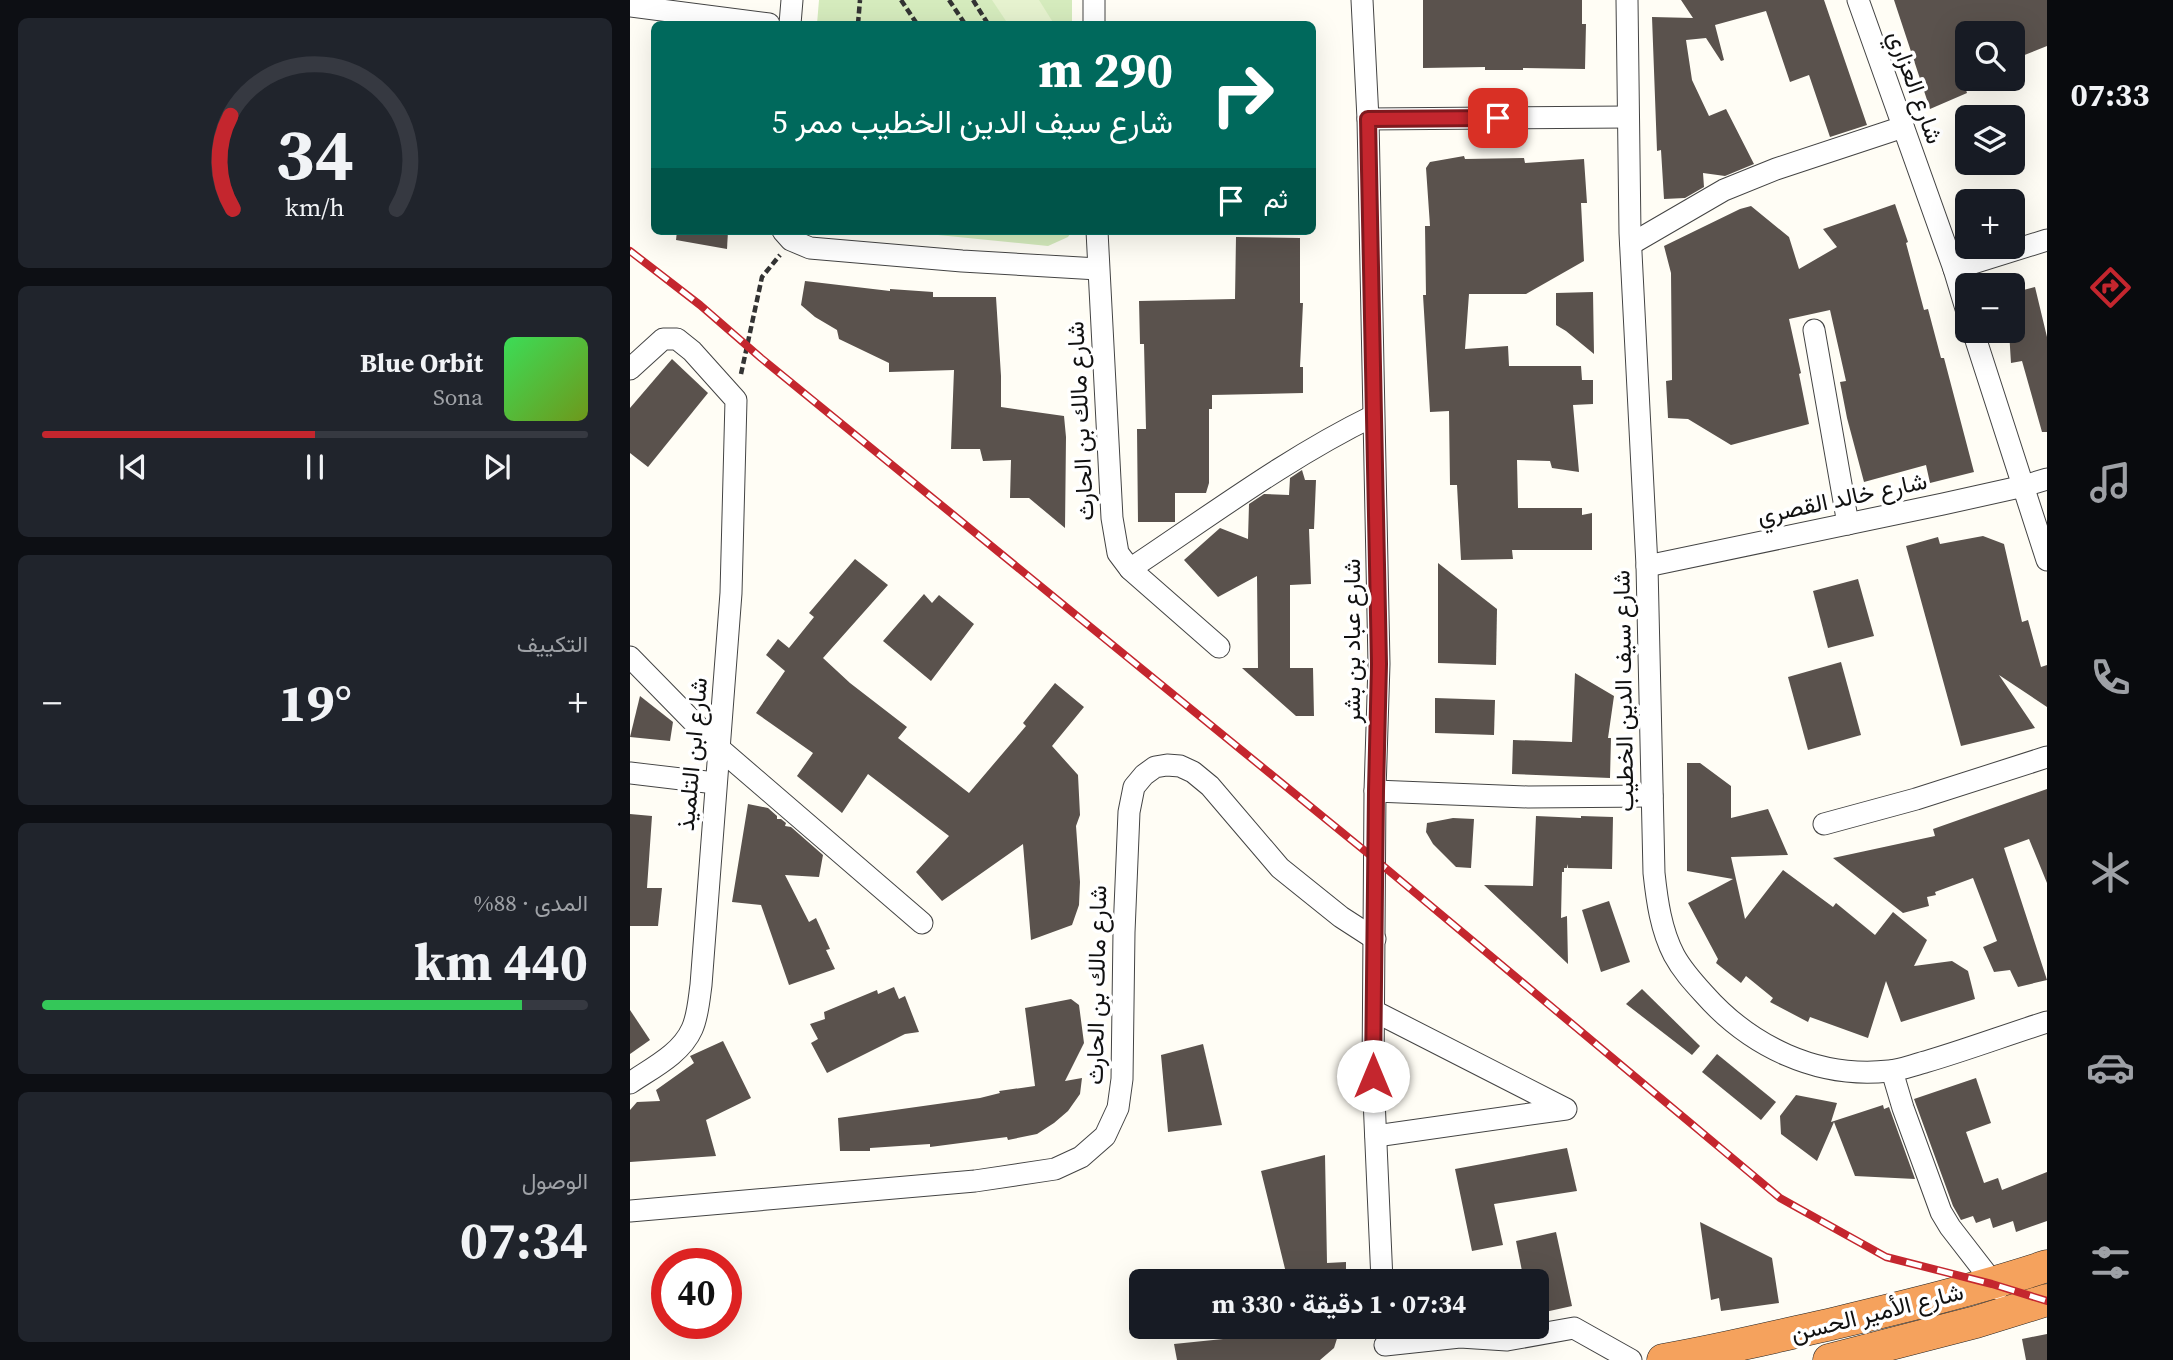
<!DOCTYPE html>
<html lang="ar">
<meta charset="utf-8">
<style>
body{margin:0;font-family:"Source Serif 4",Vazirmatn,serif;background:#20242c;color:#f1f3f6;direction:rtl;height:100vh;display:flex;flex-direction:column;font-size:26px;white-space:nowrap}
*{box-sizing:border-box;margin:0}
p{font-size:23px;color:#9ea1a6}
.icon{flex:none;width:38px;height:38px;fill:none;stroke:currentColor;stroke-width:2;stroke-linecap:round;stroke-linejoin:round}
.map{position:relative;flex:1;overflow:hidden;direction:ltr}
.details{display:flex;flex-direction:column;gap:18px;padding:18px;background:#0d0f14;width:630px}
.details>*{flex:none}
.top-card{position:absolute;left:21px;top:21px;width:665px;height:214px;border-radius:10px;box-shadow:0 7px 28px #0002;direction:rtl;background:#00695c;color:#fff;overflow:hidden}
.fabs{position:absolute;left:1325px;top:21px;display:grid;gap:14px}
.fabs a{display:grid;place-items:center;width:70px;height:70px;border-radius:10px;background:#171b24;box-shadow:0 7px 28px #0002;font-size:35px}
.speed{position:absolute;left:21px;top:1248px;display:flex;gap:14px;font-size:35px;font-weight:700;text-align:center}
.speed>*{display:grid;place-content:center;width:91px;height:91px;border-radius:50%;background:#171b24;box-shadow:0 7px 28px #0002;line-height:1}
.speed .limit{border:10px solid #d22;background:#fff;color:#111}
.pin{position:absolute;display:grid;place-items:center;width:60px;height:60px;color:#fff;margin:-30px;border-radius:14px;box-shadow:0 4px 10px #0006}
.me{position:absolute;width:77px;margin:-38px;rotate:0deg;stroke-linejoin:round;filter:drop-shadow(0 0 5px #0008)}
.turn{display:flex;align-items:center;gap:24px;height:147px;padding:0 28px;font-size:32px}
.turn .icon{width:91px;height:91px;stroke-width:2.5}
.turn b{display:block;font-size:49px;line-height:60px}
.then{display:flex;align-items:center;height:66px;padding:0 28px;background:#0003;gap:14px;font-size:26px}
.big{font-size:52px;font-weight:700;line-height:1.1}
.details .tile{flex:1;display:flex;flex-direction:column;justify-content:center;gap:10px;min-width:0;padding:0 24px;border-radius:10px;background:#20242c}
.details .dial{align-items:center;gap:0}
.dial svg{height:182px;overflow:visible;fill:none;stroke:#363941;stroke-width:7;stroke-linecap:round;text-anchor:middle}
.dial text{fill:#f1f3f6;stroke:none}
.song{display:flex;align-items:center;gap:21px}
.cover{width:84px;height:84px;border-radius:10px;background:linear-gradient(135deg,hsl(130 70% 55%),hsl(80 70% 35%))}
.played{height:7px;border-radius:4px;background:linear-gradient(90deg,#c4262e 50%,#363941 50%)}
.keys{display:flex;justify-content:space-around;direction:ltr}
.heat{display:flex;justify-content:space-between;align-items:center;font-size:38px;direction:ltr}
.charge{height:10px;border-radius:5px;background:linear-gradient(90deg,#34c759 88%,#363941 0)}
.trip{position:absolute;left:499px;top:1269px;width:420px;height:70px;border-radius:10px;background:#171b24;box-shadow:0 7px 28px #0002;font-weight:700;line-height:70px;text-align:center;direction:rtl}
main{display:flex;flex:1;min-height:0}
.dock{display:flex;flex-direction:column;width:126px;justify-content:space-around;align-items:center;background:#090b0e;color:#9ea1a6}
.dock .icon{width:49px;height:49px}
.dock .current{color:#c4262e}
.dock b{font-size:32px;color:#f1f3f6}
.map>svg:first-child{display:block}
</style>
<main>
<nav class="dock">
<b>07:33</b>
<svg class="icon current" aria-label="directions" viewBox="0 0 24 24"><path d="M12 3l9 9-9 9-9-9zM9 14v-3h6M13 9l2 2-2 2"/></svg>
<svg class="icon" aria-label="music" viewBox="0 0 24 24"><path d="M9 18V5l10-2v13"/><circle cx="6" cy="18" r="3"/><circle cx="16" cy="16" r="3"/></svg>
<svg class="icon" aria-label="phone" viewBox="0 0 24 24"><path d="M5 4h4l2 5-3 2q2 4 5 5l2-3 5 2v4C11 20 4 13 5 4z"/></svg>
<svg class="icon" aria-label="climate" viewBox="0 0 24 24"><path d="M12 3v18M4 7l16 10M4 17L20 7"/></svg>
<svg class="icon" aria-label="car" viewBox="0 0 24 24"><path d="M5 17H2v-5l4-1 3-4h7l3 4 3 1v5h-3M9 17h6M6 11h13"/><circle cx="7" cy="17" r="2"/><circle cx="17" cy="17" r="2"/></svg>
<svg class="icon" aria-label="filters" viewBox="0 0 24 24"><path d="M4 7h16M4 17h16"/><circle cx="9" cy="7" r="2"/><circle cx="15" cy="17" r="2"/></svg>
</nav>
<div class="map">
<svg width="1417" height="1360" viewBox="0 0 1417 1360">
<rect width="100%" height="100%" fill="#fffdf5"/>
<g fill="#d5ebbd">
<polygon points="189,0 442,0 442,24 187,24"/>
<polygon points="268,231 442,231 438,237 418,246"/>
</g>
<polygon fill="#e6f2cf" points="362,0 409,0 424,24 378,24"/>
<g fill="#5a524d">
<polygon points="793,0 952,0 952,24 956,24 955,69 893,68 893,70 855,70 855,67 793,68"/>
<polygon points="1051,0 1194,0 1237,125 1200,137 1179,75 1160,82 1136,11 1085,25 1094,60 1091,61 1076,38 1056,40 1062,80 1079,116 1096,109 1124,164 1095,176 1073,173 1074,187 1055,198 1034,199 1031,150 1027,151 1022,17 1063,18"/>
<polygon points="1264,0 1417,0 1417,46 1382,60 1382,33 1337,33 1337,86 1335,87 1337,93 1300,109"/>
<polygon points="834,156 835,159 894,158 895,163 954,159 957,203 951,203 954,261 896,294 839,294 835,349 878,346 879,366 951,366 952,380 963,380 963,404 943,405 949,472 922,468 920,461 887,460 888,508 952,508 952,515 962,513 962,550 882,550 883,559 831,560 827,485 820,485 819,411 800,412 793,295 796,295 795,226 800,226 796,168 800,162"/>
<polygon points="1265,204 1278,242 1276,243 1294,310 1298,309 1311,358 1314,358 1344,472 1300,483 1296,465 1234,482 1217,418 1210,382 1216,381 1200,310 1159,319 1171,373 1169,374 1179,424 1101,445 1058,419 1038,418 1036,381 1042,380 1041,273 1034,246 1110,209 1121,206 1159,237 1169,269 1207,247 1193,229"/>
<polygon points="47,231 98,231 97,249 46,240"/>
<polygon points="606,237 670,238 670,303 673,303 670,367 673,367 673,393 582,395 582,409 579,409 579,483 576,493 545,493 545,522 508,522 507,429 516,429 514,344 510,344 509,301 605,299"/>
<polygon points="175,281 260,291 260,289 303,292 303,297 366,297 371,376 371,407 434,416 436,437 435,528 399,498 380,498 381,460 353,461 350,449 321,449 324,370 259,372 259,363 209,339 207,330 185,317 171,305"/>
<polygon points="1405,287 1417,337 1417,432 1412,432 1392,361 1381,363 1379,331 1382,331 1382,293"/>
<polygon points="963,292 964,354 936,331 926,325 926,293"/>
<polygon points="42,359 78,393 18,467 0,453 0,408"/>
<polygon points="672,470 675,480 686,480 684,529 679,529 681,584 660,585 660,668 683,668 684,716 666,716 612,668 628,668 627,576 588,597 554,560 590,528 618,539 619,504 634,494 659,495 660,478"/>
<polygon points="1353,536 1374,544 1392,622 1398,620 1411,667 1417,665 1417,707 1369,675 1405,728 1331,746 1276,546 1308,537 1310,544"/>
<polygon points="225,559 258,585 193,658 220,683 277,727 268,738 339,793 396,726 393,723 425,683 454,707 422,746 448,775 450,815 446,826 450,882 449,905 442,925 401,940 393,844 312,901 286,872 319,836 238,774 212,813 167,776 183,753 126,713 155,671 136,655 148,639 159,648 184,617 179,613"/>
<polygon points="808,563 867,609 866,665 808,663"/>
<polygon points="1228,579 1244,636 1198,648 1183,591"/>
<polygon points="294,594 302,603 309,595 344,624 301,681 253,641"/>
<polygon points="1211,662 1231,735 1178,750 1158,677"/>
<polygon points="945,673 984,696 978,738 981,738 980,778 882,774 883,740 942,742"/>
<polygon points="10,696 43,722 40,741 0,737"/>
<polygon points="805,698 865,700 864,735 805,733"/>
<polygon points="1057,763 1070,763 1101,786 1101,818 1138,809 1158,855 1101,857 1115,919 1153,870 1203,907 1206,903 1245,935 1263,912 1297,940 1284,966 1322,961 1338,971 1345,999 1271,1022 1256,981 1238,1038 1180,1017 1178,1022 1140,1002 1143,998 1116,976 1111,983 1086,963 1088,959 1058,903 1103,879 1057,871"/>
<polygon points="1417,789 1417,883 1399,839 1374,848 1417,980 1388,987 1380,970 1364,972 1353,947 1367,941 1343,878 1305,892 1306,895 1297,897 1299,906 1273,913 1203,858 1305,836 1303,829"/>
<polygon points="118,804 138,808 147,816 147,819 151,819 156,823 155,826 161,827 193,855 189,877 155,875 179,922 186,918 200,949 196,950 205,969 159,985 131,905 102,902"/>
<polygon points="0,814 22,816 17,888 32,888 28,926 0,926"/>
<polygon points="906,816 951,818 951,816 983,817 982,869 938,868 937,864 937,868 934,868 934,872 932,872 931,918 937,916 938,964 854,885 903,886"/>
<polygon points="823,818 844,819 841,868 826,867 803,844 796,832 797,823"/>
<polygon points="979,901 1000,962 971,972 952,910"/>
<polygon points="264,987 269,999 275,996 289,1032 275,1034 197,1073 181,1043 188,1039 180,1024 195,1019 194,1012 247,990 248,994"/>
<polygon points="1012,989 1070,1046 1062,1055 996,1004"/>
<polygon points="441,999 449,1005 454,1043 435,1081 452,1078 450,1094 438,1111 424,1123 407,1134 378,1140 377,1137 300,1147 300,1144 240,1148 240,1151 210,1151 208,1118 350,1098 370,1093 369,1091 405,1086 395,1008"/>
<polygon points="0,1010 20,1040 0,1054"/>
<polygon points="93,1041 121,1098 76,1120 86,1156 0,1162 0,1110 7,1102 30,1101 26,1090 64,1063 60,1056"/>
<polygon points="573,1044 592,1125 538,1132 531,1055"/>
<polygon points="1087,1054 1146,1102 1131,1120 1072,1072"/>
<polygon points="1346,1078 1361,1123 1336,1132 1354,1183 1368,1178 1372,1190 1417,1172 1417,1221 1386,1232 1383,1221 1363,1228 1360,1218 1346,1223 1343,1216 1331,1220 1323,1206 1284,1099"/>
<polygon points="1166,1095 1207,1103 1201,1122 1253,1105 1254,1109 1259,1107 1285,1179 1225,1176 1204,1122 1187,1161 1151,1134 1150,1116"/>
<polygon points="937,1148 947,1191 864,1204 873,1245 842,1251 825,1169"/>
<polygon points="695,1155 697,1263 716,1262 716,1281 658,1281 631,1171"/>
<polygon points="1070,1222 1142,1258 1149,1303 1091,1311 1089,1298 1081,1300"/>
<polygon points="926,1232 942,1306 906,1314 906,1281 894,1281 886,1241"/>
<polygon points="653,1326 711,1326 704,1348 690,1360 547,1360 544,1344 593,1339 592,1338"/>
<polygon points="1417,1334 1417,1360 1396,1360 1392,1339"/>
</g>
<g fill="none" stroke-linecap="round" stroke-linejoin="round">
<defs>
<g id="minor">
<polyline points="464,0 464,24"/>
<polyline points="732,0 738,119 749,664 745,791 743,1076 752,1281"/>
<path d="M997,0L1000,233L1017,566L1024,873C1027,901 1031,930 1044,955C1052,970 1063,982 1074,994C1120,1046 1187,1079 1259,1071C1271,1070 1283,1065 1295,1062C1336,1050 1376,1035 1417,1022"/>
<polyline points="1228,0 1324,269 1337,312"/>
<polyline points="0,6 139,24"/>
<polyline points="160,24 162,0"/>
<polyline points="738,119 998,117"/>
<polyline points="153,231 161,240 180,248 332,261 468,269"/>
<polyline points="467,231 482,518 488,553 500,569 589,647"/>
<polyline points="1001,244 1094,190 1146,169 1273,127"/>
<polyline points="1324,269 1417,240"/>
<polyline points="1184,330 1218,524"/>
<polyline points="1343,331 1417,560"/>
<path d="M0,369L33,339H47L62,351L106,400L101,593L71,985C69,999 68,1016 62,1029C51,1054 22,1068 0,1083"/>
<polyline points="1017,566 1313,504 1394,486 1417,479"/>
<path d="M500,569C580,516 657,458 743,416"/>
<polyline points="0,657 90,749 292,923"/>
<polyline points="0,773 85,783"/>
<polyline points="745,791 898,797 1022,796"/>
<polyline points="1194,824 1286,799 1417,757"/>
<polyline points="744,1011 936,1109 746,1136"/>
<polyline points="1262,1071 1273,1108 1311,1212 1320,1227 1368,1289"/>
<polyline points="0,1211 345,1181 425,1169 451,1157 475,1136 488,1108 492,1079 494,932 499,812 504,787 514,775 525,767 537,765 550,766 563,772 580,786 650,868 711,917 745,939"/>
<polyline points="755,1345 830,1337 877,1340 944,1328 1001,1360"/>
</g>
<g id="highway">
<path d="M1033,1360C1091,1350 1148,1336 1206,1323C1277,1306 1347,1289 1417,1266"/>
<polyline points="1199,1360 1346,1322 1417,1300"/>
</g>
</defs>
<use href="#minor" stroke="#444" stroke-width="23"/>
<use href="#highway" stroke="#222" stroke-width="33"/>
<g stroke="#333" stroke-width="4.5" stroke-dasharray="7 3.5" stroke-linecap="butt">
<polyline points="271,0 287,24"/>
<polyline points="319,0 335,24"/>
<polyline points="343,0 358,24"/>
<polyline points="228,24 230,0"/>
<polyline points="111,374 132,277 150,255"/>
</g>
<use href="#minor" stroke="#fff" stroke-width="21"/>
<use href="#highway" stroke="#f5a25d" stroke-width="32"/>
<defs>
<polyline id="rail" points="0,251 70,305 131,358 746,860 1150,1198 1256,1257 1362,1284 1417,1301"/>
</defs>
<use href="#rail" stroke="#c4262e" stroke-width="8"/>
<use href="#rail" stroke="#fff" stroke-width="5" stroke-dasharray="16" stroke-linecap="butt"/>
</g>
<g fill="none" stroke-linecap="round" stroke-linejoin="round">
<defs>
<polyline id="route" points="743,1076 746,791 749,664 738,119 868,118"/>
</defs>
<use href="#route" stroke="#7f191e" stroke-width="18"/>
<use href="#route" stroke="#c4262e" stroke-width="12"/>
</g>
<g text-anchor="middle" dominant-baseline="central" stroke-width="7" stroke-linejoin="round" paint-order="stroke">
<g font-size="24" fill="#111" stroke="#fff">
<text transform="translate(1286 87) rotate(70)">شارع العزاري</text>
<text transform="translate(450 421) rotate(-93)">شارع مالك بن الحارث</text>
<text transform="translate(1212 498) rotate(-12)">شارع خالد القصري</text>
<text transform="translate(721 641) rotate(-90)">شارع عباد بن بشر</text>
<text transform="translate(993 691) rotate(-91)">شارع سيف الدين الخطيب</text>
<text transform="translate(62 754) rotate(-85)">شارع ابن التلميذ</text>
<text transform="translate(466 985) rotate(-89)">شارع مالك بن الحارث</text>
<text transform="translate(1247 1312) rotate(-14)">شارع الأمير الحسن</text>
</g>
</g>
</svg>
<div class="fabs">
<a><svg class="icon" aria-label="search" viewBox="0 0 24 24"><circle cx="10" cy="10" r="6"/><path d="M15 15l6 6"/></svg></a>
<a><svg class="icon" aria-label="layers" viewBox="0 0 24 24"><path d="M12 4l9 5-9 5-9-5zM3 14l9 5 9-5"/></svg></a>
<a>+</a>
<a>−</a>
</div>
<div class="speed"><div class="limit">40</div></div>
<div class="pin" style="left:868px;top:118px;background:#d93025"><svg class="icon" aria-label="arrive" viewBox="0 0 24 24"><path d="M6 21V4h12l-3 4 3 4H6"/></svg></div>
<svg class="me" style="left:743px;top:1076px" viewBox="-20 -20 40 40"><circle r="19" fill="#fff"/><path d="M0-13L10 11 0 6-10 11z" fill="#c4262e"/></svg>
<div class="trip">07:34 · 1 دقيقة · 330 m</div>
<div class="top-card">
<div class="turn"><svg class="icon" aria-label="right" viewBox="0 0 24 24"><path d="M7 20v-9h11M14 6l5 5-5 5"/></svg><div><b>290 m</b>شارع سيف الدين الخطيب ممر 5</div></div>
<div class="then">ثم<svg class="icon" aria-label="arrive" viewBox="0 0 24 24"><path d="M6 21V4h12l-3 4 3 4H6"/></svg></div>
</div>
</div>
<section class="details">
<div class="tile dial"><svg viewBox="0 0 100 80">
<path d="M14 69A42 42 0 1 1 86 69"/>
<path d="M14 69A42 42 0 0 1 13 28" stroke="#c4262e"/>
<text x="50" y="56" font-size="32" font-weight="700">34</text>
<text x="50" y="72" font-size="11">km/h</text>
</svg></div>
<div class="tile">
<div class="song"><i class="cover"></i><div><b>Blue Orbit</b><p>Sona</p></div></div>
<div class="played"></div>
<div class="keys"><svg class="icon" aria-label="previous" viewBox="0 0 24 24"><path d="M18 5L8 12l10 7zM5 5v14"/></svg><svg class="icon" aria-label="pause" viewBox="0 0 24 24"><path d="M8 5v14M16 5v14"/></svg><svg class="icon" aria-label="next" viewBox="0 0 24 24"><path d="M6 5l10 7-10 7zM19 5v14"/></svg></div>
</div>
<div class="tile"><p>التكييف</p>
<div class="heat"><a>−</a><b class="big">19°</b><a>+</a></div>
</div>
<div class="tile"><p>المدى · 88%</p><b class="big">440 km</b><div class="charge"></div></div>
<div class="tile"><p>الوصول</p><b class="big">07:34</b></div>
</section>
</main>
